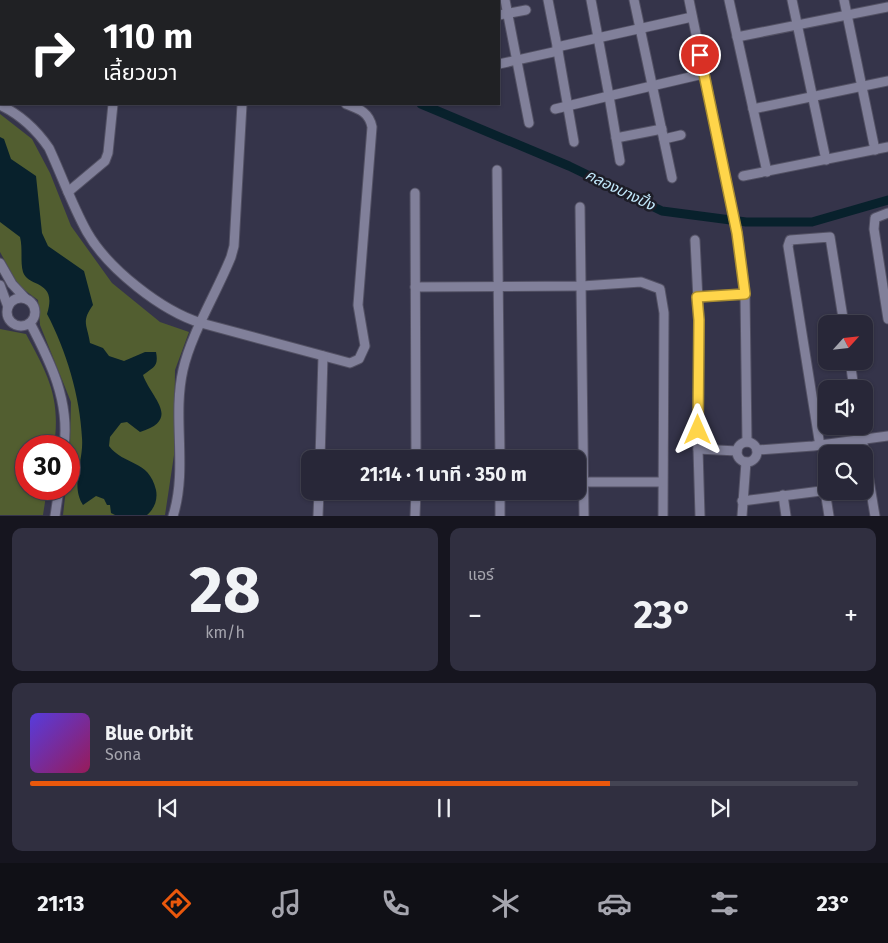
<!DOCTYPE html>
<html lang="th">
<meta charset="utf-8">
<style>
body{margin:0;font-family:"Fira Sans","Noto Sans Thai",sans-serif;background:#302f40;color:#f1f3f6;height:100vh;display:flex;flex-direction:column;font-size:19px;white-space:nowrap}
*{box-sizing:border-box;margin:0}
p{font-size:16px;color:#a5a5ae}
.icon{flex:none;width:28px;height:28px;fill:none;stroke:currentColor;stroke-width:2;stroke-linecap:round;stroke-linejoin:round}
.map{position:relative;height:516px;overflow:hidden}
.details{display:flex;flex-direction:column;gap:12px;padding:12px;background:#16151f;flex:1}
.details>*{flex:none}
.banner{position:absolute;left:0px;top:0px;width:500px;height:105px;box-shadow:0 1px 4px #0004,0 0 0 1px #444453;background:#202124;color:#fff;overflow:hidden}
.needle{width:32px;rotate:63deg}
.tools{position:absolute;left:818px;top:315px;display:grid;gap:10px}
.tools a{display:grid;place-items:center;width:55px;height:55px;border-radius:10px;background:#282738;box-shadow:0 1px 4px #0004,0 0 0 1px #444453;font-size:25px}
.speed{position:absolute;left:15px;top:435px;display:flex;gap:10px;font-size:25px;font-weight:700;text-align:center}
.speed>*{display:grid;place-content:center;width:65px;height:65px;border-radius:50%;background:#282738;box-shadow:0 1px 4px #0004,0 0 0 1px #444453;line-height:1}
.speed .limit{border:8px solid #d22;background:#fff;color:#111}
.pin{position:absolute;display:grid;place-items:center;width:42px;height:42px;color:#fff;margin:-21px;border:2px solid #fff;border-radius:50%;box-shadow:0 1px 5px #0007}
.me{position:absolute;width:55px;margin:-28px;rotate:0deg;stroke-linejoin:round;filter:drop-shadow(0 0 4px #0008)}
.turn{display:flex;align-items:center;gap:18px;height:105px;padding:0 20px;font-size:22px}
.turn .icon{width:65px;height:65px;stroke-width:2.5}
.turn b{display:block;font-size:35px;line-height:42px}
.big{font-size:38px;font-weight:700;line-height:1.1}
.details .tile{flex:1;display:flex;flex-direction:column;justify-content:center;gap:8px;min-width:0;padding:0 18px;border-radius:10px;background:#302f40}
.details .dial{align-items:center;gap:0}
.dial b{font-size:65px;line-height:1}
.song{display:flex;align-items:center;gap:15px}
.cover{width:60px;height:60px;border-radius:8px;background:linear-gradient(135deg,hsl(250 70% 55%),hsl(330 70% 35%))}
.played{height:5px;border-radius:2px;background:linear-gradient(90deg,#ea580c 70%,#444453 70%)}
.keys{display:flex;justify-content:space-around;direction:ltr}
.heat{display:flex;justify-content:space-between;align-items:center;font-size:28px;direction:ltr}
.details .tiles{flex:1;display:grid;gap:12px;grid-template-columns:1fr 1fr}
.tile:last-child{grid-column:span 2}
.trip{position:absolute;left:301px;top:450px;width:285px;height:50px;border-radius:10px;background:#282738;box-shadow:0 1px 4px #0004,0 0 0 1px #444453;font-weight:700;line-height:50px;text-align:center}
.menu{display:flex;height:80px;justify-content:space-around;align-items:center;background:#101016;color:#a5a5ae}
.menu .icon{width:35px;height:35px}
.menu .selected{color:#ea580c}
.menu b{font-size:22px;color:#f1f3f6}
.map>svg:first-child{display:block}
</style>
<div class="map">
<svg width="888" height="516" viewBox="0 0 888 516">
<rect width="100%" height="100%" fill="#35344a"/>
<g fill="#525e30">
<polygon points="0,114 32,139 50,173 71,226 112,283 160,322 189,332 175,370 174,455 165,515 63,515 66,489 69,489 71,402 40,325 38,300 19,286 0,252"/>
<path d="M0,329L26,334C48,375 61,398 54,446H26V489H47L43,515H0Z"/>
</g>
<path fill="#08212c" d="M0,137L4,139L11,159L36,176L42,233L48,246L84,271L93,305C81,322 87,324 90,343L103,348L109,356L124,361L145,352H156C159,367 153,367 143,375C151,398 182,419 140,432L127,422L121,423L110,437L109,446C124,466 149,459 156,490C158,500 154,509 147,515H115L111,513L110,505H107L104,499L96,496L83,505C70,485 84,461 82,438C80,396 66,350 47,314C58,279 28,288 23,272C20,261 23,249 20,237L0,222Z"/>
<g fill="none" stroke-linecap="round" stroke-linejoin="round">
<g stroke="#08212c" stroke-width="9">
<polyline points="161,0 164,1"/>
<polyline points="421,104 569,166 662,211 746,222 812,222 888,200"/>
</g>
<defs>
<g id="street">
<polyline points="89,0 92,1"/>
<polyline points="398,0 401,1"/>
<polyline points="460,0 460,1"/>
<polyline points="505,0 529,123"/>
<polyline points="591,0 609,96 703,74"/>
<polyline points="634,0 672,178"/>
<polyline points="689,0 738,238 745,294 747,442"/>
<polyline points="729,0 767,172"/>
<polyline points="792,0 826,160"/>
<polyline points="844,0 875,150"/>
<polyline points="499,15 526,10"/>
<polyline points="737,37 888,7"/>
<polyline points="557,47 692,17"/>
<polyline points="558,51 574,142"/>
<polyline points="499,64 558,51 548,0"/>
<path d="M0,105C21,115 36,129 49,148C62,176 72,205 87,232C108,269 162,311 201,323L350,363L359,359L365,346L358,305L372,127C369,112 359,109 346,104"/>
<polyline points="555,109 609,96 620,161"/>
<polyline points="753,109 888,81"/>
<polyline points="616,138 662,129"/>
<polyline points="664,139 681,135"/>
<polyline points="497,170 500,459"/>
<polyline points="743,176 888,147"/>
<polyline points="68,192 105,161 108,153 113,104"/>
<polyline points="415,193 416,459"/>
<polyline points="580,207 584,516"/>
<polyline points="888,213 875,218 874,229 888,319"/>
<polyline points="695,240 699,320 698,449 737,451"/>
<polyline points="0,263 12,284 26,299"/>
<polyline points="0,285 8,307"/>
<polyline points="415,287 582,286 641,282 660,289 664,313 663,516"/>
<polyline points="697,297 745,294"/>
<circle cx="21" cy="312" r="14"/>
<path d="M30,323C50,361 70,401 64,446"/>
<polyline points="850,361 854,389"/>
<polyline points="860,426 875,516"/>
<circle cx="747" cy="452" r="10"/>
<polyline points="820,446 788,246 790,240 830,237 844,324"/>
<polyline points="698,449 700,516"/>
<polyline points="757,450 813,446 888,436"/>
<polyline points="320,459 323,356"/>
<polyline points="578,482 662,482"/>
<polyline points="783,495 786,516"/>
<polyline points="742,501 821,491 826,497 829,516"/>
<polyline points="55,516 59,489"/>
<path d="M173,516C188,468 172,418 183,370C191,334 217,292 231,257L234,246L242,104"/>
<polyline points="318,516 319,491"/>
<polyline points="415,516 416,491"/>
<polyline points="500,516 500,491"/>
<polyline points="742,516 746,462"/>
</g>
</defs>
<use href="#street" stroke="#535164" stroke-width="11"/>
<use href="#street" stroke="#81809a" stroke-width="9"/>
</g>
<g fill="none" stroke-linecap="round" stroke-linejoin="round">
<defs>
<polyline id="route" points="698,430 699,320 697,297 745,294 737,233 700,55"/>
</defs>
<use href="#route" stroke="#a68a30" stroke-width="12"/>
<use href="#route" stroke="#ffd54a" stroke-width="9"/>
</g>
<g text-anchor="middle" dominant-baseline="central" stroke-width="5" stroke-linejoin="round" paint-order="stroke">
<g font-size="15" font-style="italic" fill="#c3eafd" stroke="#1d1d27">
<text transform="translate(620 190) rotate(26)">คลองบางปิ้ง</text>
</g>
</g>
</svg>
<div class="tools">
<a><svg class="needle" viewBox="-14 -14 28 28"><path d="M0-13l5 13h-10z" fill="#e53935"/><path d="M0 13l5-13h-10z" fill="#a5a5ae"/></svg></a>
<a><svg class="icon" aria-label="sound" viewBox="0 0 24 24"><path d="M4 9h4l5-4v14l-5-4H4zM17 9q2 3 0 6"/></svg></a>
<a><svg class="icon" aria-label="search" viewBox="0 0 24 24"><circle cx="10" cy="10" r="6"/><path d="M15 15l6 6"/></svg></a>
</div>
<div class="speed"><div class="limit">30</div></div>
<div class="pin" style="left:700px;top:55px;background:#d93025"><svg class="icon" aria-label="arrive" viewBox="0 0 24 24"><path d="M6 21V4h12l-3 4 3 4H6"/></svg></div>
<svg class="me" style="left:698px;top:430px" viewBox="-20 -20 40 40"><path d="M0-17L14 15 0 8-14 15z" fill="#ffd54a" stroke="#fff" stroke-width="4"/></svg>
<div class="trip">21:14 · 1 นาที · 350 m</div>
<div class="banner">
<div class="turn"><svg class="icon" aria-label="right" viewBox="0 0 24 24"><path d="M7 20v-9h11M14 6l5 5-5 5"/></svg><div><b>110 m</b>เลี้ยวขวา</div></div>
</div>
</div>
<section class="details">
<div class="tiles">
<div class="tile dial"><b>28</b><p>km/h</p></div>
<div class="tile"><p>แอร์</p>
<div class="heat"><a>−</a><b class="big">23°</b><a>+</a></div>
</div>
<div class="tile">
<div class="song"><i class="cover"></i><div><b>Blue Orbit</b><p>Sona</p></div></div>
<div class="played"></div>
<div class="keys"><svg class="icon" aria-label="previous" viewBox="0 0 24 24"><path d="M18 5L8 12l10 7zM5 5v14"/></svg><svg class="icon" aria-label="pause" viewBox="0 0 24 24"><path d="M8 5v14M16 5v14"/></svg><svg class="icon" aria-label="next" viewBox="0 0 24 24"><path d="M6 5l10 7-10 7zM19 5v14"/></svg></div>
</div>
</div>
</section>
<nav class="menu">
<b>21:13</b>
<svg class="icon selected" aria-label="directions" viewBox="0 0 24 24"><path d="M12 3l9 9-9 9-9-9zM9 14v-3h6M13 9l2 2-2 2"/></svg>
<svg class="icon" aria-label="music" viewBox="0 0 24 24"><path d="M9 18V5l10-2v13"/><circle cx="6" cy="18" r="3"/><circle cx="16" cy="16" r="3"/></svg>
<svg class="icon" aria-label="phone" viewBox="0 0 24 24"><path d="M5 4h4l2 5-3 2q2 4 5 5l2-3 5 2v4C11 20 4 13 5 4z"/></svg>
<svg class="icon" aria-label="climate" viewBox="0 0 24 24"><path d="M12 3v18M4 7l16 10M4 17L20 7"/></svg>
<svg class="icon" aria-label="car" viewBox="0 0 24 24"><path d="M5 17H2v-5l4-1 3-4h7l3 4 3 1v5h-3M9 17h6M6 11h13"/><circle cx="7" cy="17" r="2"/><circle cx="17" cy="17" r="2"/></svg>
<svg class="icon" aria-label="filters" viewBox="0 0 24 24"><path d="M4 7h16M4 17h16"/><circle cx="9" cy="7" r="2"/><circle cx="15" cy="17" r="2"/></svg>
<b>23°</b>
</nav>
